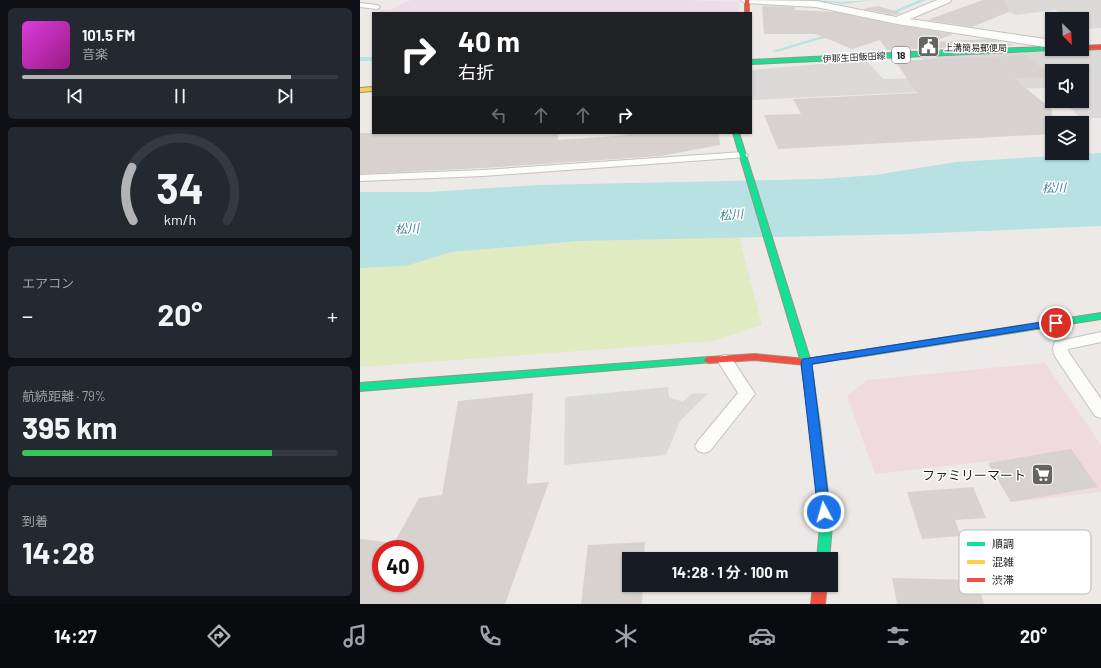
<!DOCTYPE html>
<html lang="ja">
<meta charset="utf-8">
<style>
body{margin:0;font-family:Barlow,"Noto Sans JP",sans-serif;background:#242831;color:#f1f3f6;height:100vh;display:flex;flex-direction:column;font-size:15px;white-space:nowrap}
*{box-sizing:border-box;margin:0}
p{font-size:13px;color:#9ea1a6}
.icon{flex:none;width:22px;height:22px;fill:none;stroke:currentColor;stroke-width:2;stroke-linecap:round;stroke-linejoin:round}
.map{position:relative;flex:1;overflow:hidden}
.side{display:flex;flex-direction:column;gap:8px;padding:8px;background:#0d0f14;width:360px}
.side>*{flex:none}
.hud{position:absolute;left:12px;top:12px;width:380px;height:122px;border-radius:0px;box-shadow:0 1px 3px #0004;background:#202124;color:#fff;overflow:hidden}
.needle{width:26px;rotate:156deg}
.tools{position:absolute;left:685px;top:12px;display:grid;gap:8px}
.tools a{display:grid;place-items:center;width:44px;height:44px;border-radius:0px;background:#171b24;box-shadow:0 1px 3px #0004;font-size:20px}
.speed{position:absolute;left:12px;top:540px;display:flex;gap:8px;font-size:20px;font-weight:700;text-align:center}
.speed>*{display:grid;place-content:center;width:52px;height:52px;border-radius:50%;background:#171b24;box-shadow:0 1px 3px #0004;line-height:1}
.speed .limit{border:6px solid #d22;background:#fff;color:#111}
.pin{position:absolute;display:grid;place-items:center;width:34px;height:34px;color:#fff;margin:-17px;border:2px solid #fff;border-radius:50%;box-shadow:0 1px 4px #0007}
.me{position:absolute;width:44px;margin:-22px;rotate:354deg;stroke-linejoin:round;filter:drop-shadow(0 0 3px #0008)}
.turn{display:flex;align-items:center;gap:14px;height:84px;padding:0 20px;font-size:18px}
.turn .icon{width:52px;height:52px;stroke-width:2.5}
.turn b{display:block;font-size:28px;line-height:34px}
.lanes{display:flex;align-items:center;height:38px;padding:0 20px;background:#0003;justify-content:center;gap:20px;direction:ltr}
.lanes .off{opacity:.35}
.big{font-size:30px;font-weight:700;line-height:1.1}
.side .card{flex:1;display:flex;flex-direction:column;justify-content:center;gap:6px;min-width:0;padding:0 14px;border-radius:6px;background:#242831}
.side .dial{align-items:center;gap:0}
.dial svg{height:104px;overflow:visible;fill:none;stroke:#363941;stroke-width:7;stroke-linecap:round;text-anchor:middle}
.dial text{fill:#f1f3f6;stroke:none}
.song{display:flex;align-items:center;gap:12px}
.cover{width:48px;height:48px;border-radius:6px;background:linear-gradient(135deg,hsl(300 70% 55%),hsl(310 70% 35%))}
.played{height:4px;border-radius:2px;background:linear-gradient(90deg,#b2b3b4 85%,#363941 85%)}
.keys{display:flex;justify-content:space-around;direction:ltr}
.heat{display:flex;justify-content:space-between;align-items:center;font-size:22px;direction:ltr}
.charge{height:6px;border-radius:3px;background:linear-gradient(90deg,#34c759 79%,#363941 0)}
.trip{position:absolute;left:262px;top:552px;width:216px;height:40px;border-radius:0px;background:#171b24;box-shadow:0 1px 3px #0004;font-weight:700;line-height:40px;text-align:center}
.menu{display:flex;height:64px;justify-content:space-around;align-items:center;background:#090b0e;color:#9ea1a6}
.menu .icon{width:28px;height:28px}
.menu .active{color:#b2b3b4}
.menu b{font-size:18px;color:#f1f3f6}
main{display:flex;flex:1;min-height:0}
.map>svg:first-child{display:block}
</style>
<main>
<section class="side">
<div class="card">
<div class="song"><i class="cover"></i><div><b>101.5 FM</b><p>音楽</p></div></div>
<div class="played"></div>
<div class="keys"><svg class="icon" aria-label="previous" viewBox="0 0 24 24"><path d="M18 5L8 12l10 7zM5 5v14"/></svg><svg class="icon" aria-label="pause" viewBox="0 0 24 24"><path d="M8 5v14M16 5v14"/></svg><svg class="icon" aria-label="next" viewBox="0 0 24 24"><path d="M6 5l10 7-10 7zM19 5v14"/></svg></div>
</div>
<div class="card dial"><svg viewBox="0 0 100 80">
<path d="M14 69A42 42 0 1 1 86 69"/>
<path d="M14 69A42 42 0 0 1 13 28" stroke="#b2b3b4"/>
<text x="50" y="56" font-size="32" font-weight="700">34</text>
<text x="50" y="72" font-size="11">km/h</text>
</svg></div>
<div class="card"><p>エアコン</p>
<div class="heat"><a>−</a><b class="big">20°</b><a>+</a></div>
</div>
<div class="card"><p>航続距離 · 79%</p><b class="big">395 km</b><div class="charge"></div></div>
<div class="card"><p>到着</p><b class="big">14:28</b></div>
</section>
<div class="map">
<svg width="741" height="604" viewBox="0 0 741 604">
<rect width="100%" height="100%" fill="#ece9e6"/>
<polygon fill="#dbd9d8" points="741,50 741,78 722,78 722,71 692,71 692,75 578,78 560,56"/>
<polygon fill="#efdbdd" points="685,363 741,445 741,492 652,502 630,461 515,474 487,396 507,380"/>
<polygon fill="#eadde8" points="51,0 328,0 379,2 379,13 20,13 18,9 29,10"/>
<polygon fill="#e0ebc2" points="379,237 402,325 354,341 0,367 0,268 46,266 92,252 219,241"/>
<g fill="#dcdad9">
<polygon points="623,0 741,0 741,28 730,29 722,24 722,19 712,19 696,10 656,15"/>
<polygon points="506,60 523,79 692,75 692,92 687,88 601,90 392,100 391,97 391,70"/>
<polygon points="722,78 741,78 741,118 721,118 702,101 722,101"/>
<polygon points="308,387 309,397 323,402 331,394 348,393 320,421 306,455 204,465 205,397"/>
</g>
<polygon fill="#b7e1e2" points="741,153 741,226 551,234 219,241 92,252 46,266 0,268 0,192 69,192 179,185 461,179 515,175 596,162"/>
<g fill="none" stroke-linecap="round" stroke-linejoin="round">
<g fill="#b7e1e2" fill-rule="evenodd">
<polygon points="452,0 482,2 514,0 482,4"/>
<polygon points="560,0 566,0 506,25 502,24"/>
<polygon points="473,33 477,34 417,52 412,51"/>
<rect x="0" y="57" width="13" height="4"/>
</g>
</g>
<g fill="#d7d2d0" fill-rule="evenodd">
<polygon points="623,0 644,0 649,12 612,27 567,20"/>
<polygon points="402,6 435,7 435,10 475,12 537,25 593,34 573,42 627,39 655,45 527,50 520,40 492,49 456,34 404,34"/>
<polygon points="518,6 541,13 536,15 502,9"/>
<polygon points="667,55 692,77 654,78 692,110 692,134 418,149 404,115 441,114 433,99 557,93 535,61"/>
<polygon points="0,133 198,133 198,140 268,135 266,133 359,133 360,145 300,156 123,168 0,174"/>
<path d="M173,393L167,484L189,482L145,604H0V539L34,543L59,498L82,495L98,401ZM21,549H55V583H21Z"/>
<polygon points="711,449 738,487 651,502 628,463"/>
<polygon points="613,487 626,518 595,520 601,536 562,539 547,492"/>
<polygon points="285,542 284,559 269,559 269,585 283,585 282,604 221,604 228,545"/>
<polygon points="532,578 617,580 624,604 537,604"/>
</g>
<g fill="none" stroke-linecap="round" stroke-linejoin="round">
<defs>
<g id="lane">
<polygon points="0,3 17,5 20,7 17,9 0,7"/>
<polygon points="383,152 388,155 387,157 123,176 0,181 0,175 123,170"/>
<path d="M741,332V342L708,349L709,353L741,399V418L735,416L696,358C693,353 692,347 695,342Z"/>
<polygon points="365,355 370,356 395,394 350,451 344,453 338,451 335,446 338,441 378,393 357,360 360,356"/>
</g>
<polygon id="street" points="380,0 456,1 536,17 577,0 591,0 590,2 550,19 692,40 692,48 537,24 456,7 385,3"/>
<g id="fast">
<polygon points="692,47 692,49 695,49 694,50 391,64 391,60 592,50"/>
<polygon points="373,133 379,133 451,362 460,426 472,527 469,559 457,559 460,527 450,426 441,362"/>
<polygon points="741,313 741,319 485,359 482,358 480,356 482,354 485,353"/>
<polygon points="349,357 352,358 354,360 352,362 0,391 0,383"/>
</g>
<polygon id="slow" points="13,87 13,91 0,92 0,88"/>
<g id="jam">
<rect x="385" y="0" width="4" height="13"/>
<polygon points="741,45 741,49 722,50 720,49 722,49 722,46"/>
<polygon points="485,353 488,354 490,356 488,358 446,365 395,360 349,363 346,362 344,360 346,358 349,357 395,354 446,359"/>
<polygon points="453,585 467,585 465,604 451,604"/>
</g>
</defs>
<use href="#lane" stroke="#c4c3c2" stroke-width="2"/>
<use href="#street" stroke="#c4c3c2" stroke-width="2"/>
<use href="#fast" stroke="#97947d" stroke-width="2"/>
<use href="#slow" stroke="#97947d" stroke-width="2"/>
<use href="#jam" stroke="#97947d" stroke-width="2"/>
<use href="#lane" fill="#fcfcfb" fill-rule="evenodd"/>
<use href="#street" fill="#fcfcfb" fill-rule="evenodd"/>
<use href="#fast" fill="#16e098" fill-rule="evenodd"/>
<use href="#slow" fill="#ffcf43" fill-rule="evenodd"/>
<use href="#jam" fill="#f24e42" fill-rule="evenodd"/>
</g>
<polygon fill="#1a73e8" stroke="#114b97" points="696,320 701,323 699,325 452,364 470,512 469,516 464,517 460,516 458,512 441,362 443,359"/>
<defs>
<symbol id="civic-square" viewBox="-11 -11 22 22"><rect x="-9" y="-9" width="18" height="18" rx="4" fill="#656463" stroke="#fff"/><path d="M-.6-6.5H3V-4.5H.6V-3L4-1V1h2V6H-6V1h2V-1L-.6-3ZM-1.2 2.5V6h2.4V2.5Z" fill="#fff"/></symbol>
<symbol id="supermarket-square" viewBox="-11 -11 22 22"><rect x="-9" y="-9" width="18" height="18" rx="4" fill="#656463" stroke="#fff"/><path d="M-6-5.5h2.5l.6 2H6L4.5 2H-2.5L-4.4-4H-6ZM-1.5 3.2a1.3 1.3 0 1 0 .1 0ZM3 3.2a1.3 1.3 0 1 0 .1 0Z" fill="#fff"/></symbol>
</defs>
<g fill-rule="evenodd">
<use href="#civic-square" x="556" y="34" width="25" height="25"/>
<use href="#supermarket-square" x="670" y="462" width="25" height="25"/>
</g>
<g text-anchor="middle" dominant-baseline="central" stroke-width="3" stroke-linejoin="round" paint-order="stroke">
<g font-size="9" fill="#1d1d1d" stroke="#fff" text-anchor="start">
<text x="584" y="47">上溝簡易郵便局</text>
</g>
<g font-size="9" fill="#1d1d1d" stroke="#fff">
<text transform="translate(494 57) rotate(-3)">伊那生田飯田線</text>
</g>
<rect fill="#fff" stroke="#616161" stroke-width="1" x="532" y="47" width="18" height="16" rx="3"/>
<g font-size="10" font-weight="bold" fill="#1d1d1d">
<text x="541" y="55">18</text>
</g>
<g font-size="12" font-style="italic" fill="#3c7e9b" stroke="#fff">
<text transform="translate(694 187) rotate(-1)">松川</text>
<text transform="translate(371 214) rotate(-5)">松川</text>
<text transform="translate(47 228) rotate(-3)">松川</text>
</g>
<g font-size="13" fill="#1d1d1d" stroke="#fff" text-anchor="end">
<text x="666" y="475">ファミリーマート</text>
</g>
</g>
<rect x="599" y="530" width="132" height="64" rx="6" fill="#fff" stroke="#bbb" stroke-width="1"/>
<rect x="607" y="542" width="18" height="4" fill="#16e098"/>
<rect x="607" y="560" width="18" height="4" fill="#ffcf43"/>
<rect x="607" y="578" width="18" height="4" fill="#f24e42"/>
<g font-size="11" fill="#1d1d1d">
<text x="632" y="548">順調</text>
<text x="632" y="566">混雑</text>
<text x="632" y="584">渋滞</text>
</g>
</svg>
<div class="tools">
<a><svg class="needle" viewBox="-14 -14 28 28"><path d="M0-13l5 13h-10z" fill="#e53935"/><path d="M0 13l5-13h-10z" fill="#9ea1a6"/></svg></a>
<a><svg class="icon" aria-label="sound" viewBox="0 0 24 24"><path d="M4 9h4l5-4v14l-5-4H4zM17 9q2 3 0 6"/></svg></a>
<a><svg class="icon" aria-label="layers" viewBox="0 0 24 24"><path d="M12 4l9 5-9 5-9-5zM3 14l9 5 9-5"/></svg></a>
</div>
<div class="speed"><div class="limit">40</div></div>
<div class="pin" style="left:696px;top:323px;background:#d93025"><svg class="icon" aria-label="arrive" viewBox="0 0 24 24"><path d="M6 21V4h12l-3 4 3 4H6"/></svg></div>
<svg class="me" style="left:464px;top:512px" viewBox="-20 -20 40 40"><circle r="17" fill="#1a73e8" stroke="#fff" stroke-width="3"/><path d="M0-11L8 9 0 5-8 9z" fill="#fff"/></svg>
<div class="trip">14:28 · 1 分 · 100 m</div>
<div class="hud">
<div class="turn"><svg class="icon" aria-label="right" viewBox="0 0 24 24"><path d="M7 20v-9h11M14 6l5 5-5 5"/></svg><div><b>40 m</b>右折</div></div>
<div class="lanes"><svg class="icon off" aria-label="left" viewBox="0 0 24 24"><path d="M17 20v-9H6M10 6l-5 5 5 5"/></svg><svg class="icon off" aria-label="ahead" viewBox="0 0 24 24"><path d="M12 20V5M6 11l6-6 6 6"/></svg><svg class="icon off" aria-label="ahead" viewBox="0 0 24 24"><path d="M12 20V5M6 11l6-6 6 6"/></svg><svg class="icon" aria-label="right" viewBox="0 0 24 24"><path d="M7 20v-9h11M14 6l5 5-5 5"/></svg></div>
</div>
</div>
</main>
<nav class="menu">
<b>14:27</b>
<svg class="icon active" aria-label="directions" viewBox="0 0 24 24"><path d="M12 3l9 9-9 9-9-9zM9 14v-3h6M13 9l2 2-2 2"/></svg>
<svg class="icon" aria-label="music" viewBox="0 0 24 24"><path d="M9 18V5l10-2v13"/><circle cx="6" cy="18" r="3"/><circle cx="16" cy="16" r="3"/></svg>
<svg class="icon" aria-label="phone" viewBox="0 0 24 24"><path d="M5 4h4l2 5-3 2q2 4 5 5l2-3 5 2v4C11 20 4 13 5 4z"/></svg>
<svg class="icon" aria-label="climate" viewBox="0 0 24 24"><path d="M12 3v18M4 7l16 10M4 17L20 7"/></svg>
<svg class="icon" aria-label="car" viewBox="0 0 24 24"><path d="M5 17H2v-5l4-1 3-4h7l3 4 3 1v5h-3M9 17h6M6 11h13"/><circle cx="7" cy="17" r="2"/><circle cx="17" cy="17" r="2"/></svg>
<svg class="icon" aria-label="filters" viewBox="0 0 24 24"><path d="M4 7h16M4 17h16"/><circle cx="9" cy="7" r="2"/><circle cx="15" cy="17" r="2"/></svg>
<b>20°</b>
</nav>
